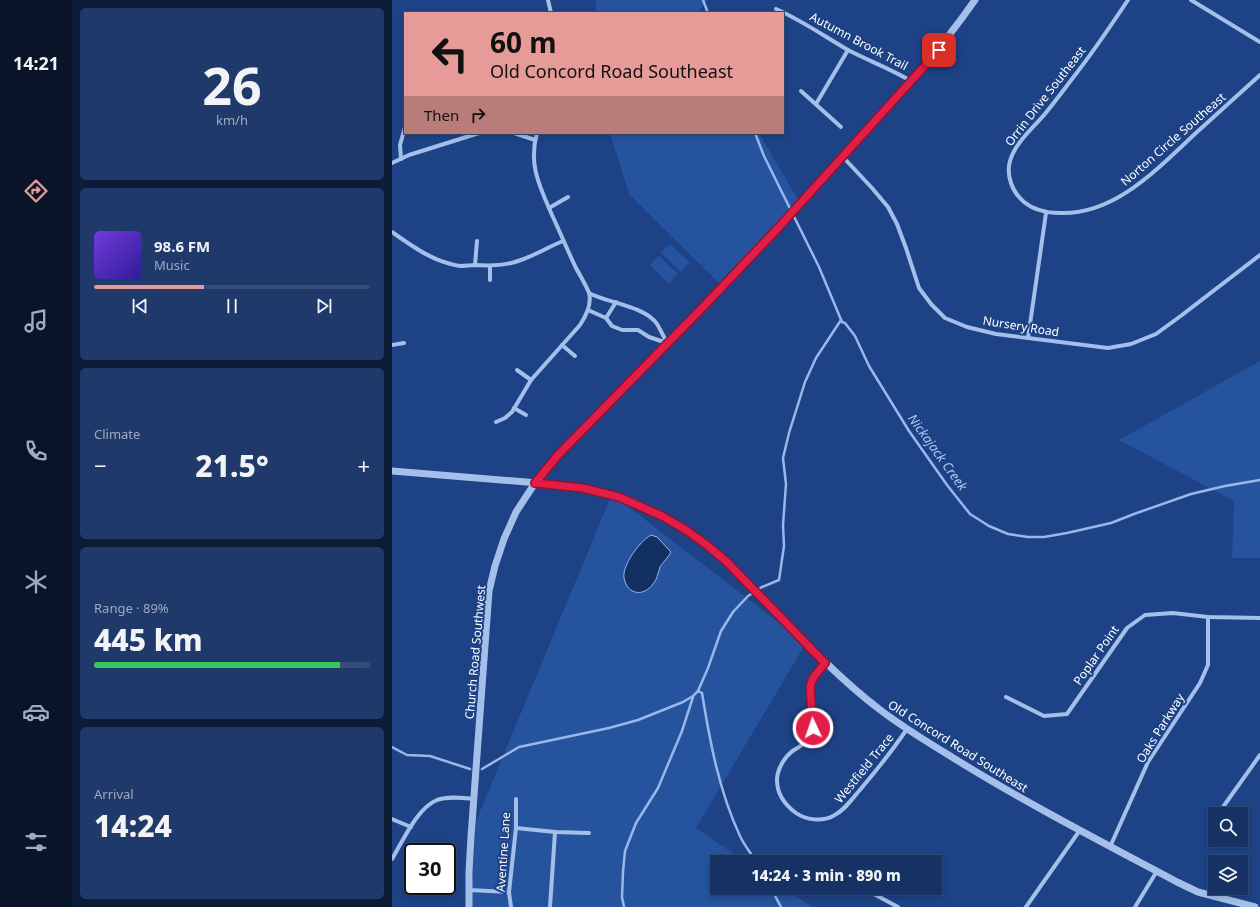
<!DOCTYPE html>
<meta charset="utf-8">
<style>
body{margin:0;font-family:"Noto Sans",sans-serif;background:#1f3a6a;color:#f1f3f6;height:100vh;display:flex;flex-direction:column;font-size:15px;white-space:nowrap}
*{box-sizing:border-box;margin:0}
p{font-size:13px;color:#9eaabf}
.icon{flex:none;width:22px;height:22px;fill:none;stroke:currentColor;stroke-width:2;stroke-linecap:round;stroke-linejoin:round}
.map{position:relative;flex:1;overflow:hidden}
.details{display:flex;flex-direction:column;gap:8px;padding:8px;background:#0c1c37;width:320px}
.details>*{flex:none}
.hud{position:absolute;left:12px;top:12px;width:380px;height:122px;border-radius:0px;box-shadow:0 2px 6px #0003,0 0 0 1px #354d78;background:#e69b98;color:#111;overflow:hidden}
.controls{position:absolute;left:816px;top:807px;display:grid;gap:8px}
.controls a{display:grid;place-items:center;width:40px;height:40px;border-radius:0px;background:#163264;box-shadow:0 2px 6px #0003,0 0 0 1px #354d78;font-size:20px}
.speed{position:absolute;left:12px;top:843px;display:flex;gap:8px;font-size:20px;font-weight:700;text-align:center}
.speed>*{display:grid;place-content:center;width:52px;height:52px;border-radius:50%;background:#163264;box-shadow:0 2px 6px #0003,0 0 0 1px #354d78;line-height:1}
.speed .limit{border:2px solid #111;border-radius:6px;background:#fff;color:#111}
.pin{position:absolute;display:grid;place-items:center;width:34px;height:34px;color:#fff;margin:-17px;border-radius:8px;box-shadow:0 2px 6px #0006}
.me{position:absolute;width:44px;margin:-22px;rotate:357deg;stroke-linejoin:round;filter:drop-shadow(0 0 3px #0008)}
.turn{display:flex;align-items:center;gap:14px;height:84px;padding:0 20px;font-size:18px}
.turn .icon{width:52px;height:52px;stroke-width:2.5}
.turn b{display:block;font-size:28px;line-height:34px}
.then{display:flex;align-items:center;height:38px;padding:0 20px;background:#0003;gap:8px;font-size:15px}
.big{font-size:30px;font-weight:800;line-height:1.1}
.details .widget{flex:1;display:flex;flex-direction:column;justify-content:center;gap:6px;min-width:0;padding:0 14px;border-radius:6px;background:#1f3a6a}
.details .dial{align-items:center;gap:0}
.dial b{font-size:52px;line-height:1}
.song{display:flex;align-items:center;gap:12px}
.cover{width:48px;height:48px;border-radius:6px;background:linear-gradient(135deg,hsl(260 70% 55%),hsl(250 70% 35%))}
.played{height:4px;border-radius:2px;background:linear-gradient(90deg,#e69b98 40%,#354d78 40%)}
.keys{display:flex;justify-content:space-around;direction:ltr}
.heat{display:flex;justify-content:space-between;align-items:center;font-size:22px;direction:ltr}
.charge{height:6px;border-radius:3px;background:linear-gradient(90deg,#34c759 89%,#354d78 0)}
.trip{position:absolute;left:318px;top:855px;width:232px;height:40px;border-radius:0px;background:#163264;box-shadow:0 2px 6px #0003,0 0 0 1px #354d78;font-weight:800;line-height:40px;text-align:center}
main{display:flex;flex:1;min-height:0}
.menu{display:flex;flex-direction:column;width:72px;justify-content:space-around;align-items:center;background:#091428;color:#9eaabf}
.menu .icon{width:28px;height:28px}
.menu .current{color:#e69b98}
.menu b{font-size:18px;color:#f1f3f6}
.map>svg:first-child{display:block}
</style>
<main>
<nav class="menu">
<b>14:21</b>
<svg class="icon current" aria-label="directions" viewBox="0 0 24 24"><path d="M12 3l9 9-9 9-9-9zM9 14v-3h6M13 9l2 2-2 2"/></svg>
<svg class="icon" aria-label="music" viewBox="0 0 24 24"><path d="M9 18V5l10-2v13"/><circle cx="6" cy="18" r="3"/><circle cx="16" cy="16" r="3"/></svg>
<svg class="icon" aria-label="phone" viewBox="0 0 24 24"><path d="M5 4h4l2 5-3 2q2 4 5 5l2-3 5 2v4C11 20 4 13 5 4z"/></svg>
<svg class="icon" aria-label="climate" viewBox="0 0 24 24"><path d="M12 3v18M4 7l16 10M4 17L20 7"/></svg>
<svg class="icon" aria-label="car" viewBox="0 0 24 24"><path d="M5 17H2v-5l4-1 3-4h7l3 4 3 1v5h-3M9 17h6M6 11h13"/><circle cx="7" cy="17" r="2"/><circle cx="17" cy="17" r="2"/></svg>
<svg class="icon" aria-label="filters" viewBox="0 0 24 24"><path d="M4 7h16M4 17h16"/><circle cx="9" cy="7" r="2"/><circle cx="15" cy="17" r="2"/></svg>
</nav>
<section class="details">
<div class="widget dial"><b>26</b><p>km/h</p></div>
<div class="widget">
<div class="song"><i class="cover"></i><div><b>98.6 FM</b><p>Music</p></div></div>
<div class="played"></div>
<div class="keys"><svg class="icon" aria-label="previous" viewBox="0 0 24 24"><path d="M18 5L8 12l10 7zM5 5v14"/></svg><svg class="icon" aria-label="pause" viewBox="0 0 24 24"><path d="M8 5v14M16 5v14"/></svg><svg class="icon" aria-label="next" viewBox="0 0 24 24"><path d="M6 5l10 7-10 7zM19 5v14"/></svg></div>
</div>
<div class="widget"><p>Climate</p>
<div class="heat"><a>−</a><b class="big">21.5°</b><a>+</a></div>
</div>
<div class="widget"><p>Range · 89%</p><b class="big">445 km</b><div class="charge"></div></div>
<div class="widget"><p>Arrival</p><b class="big">14:24</b></div>
</section>
<div class="map">
<svg width="868" height="907" viewBox="0 0 868 907">
<rect width="100%" height="100%" fill="#1d4285"/>
<g fill="#26539e">
<polygon points="204,0 315,0 306,13 204,13"/>
<polygon points="218,133 367,133 408,203 333,289 237,194"/>
<polygon points="278,244 298,262 289,272 269,253"/>
<polygon points="267,256 286,274 277,284 258,265"/>
<polygon points="868,361 868,558 840,558 842,501 727,440"/>
<polygon points="220,494 404,636 411,648 304,828 354,862 325,862 325,888 392,888 420,907 79,907 84,821"/>
</g>
<path fill="#133063" stroke="#98b8ec" d="M259,535L265,537L279,552C276,558 271,562 268,567C266,573 265,580 261,584C252,597 235,595 232,578C230,565 248,541 259,535Z"/>
<g fill="none" stroke-linecap="round" stroke-linejoin="round">
<g stroke="#98b8ec" stroke-width="2.5">
<polyline points="311,0 316,13"/>
<polyline points="363,133 372,156 427,267 450,322 453,323 463,336 477,366 517,431 555,485 578,514 597,526 616,534 636,537 652,537 675,533 719,523 742,514 799,494 833,486 868,480"/>
<path d="M306,691L310,693C318,742 327,791 348,836C352,845 359,853 364,862"/>
<polyline points="0,747 15,755 38,756 78,769"/>
<polyline points="90,769 127,747 217,728 246,720 291,702 301,696 306,691 316,668 329,631 341,612 356,596 370,587 387,580 392,546 391,525 394,484 391,458 397,433 413,382 424,358 449,320"/>
<polyline points="379,888 389,907"/>
<polyline points="232,907 230,897 231,872 233,851 244,823 266,788 290,731 301,697"/>
</g>
<g stroke="#a4bfea" stroke-width="4">
<polyline points="156,0 159,13"/>
<path d="M736,0C718,27 700,54 680,79C671,91 662,103 652,115C640,129 623,143 618,161C614,175 620,192 632,202C643,211 655,213 668,213C724,215 767,167 805,132C826,113 847,94 868,75"/>
<polyline points="799,0 868,42"/>
<path d="M384,9C409,20 432,36 456,50C477,61 499,69 519,81"/>
<polyline points="409,91 449,127"/>
<polyline points="424,104 456,50"/>
<polyline points="122,133 143,140"/>
<polyline points="451,157 480,188 496,207 505,224 514,248 527,288 539,304 553,318 575,327 604,334 716,348 739,344 764,334 790,315 868,255"/>
<polyline points="9,159 8,145 13,127"/>
<polyline points="0,163 17,155 87,133"/>
<polyline points="157,208 176,197"/>
<polyline points="386,228 419,192"/>
<path d="M0,232C21,247 42,262 68,266C73,266 79,265 84,265C98,266 112,266 126,261C142,256 156,247 171,241"/>
<polyline points="83,265 85,241"/>
<polyline points="98,266 98,280"/>
<path d="M197,293C215,303 253,306 265,324C269,330 271,337 276,343"/>
<polyline points="196,310 214,318 220,326 230,330 246,330 257,337 275,343"/>
<polyline points="214,318 224,302"/>
<polyline points="636,338 654,213"/>
<polyline points="0,345 12,343"/>
<polyline points="170,345 183,356"/>
<polyline points="125,370 139,380"/>
<polyline points="122,408 134,415"/>
<path d="M104,422L113,418L120,412L139,380L188,325C194,316 200,304 197,293C194,285 187,274 183,266C175,249 168,232 160,215C148,187 136,165 145,133"/>
<path d="M433,663C416,681 417,689 420,712C421,717 421,723 421,728C419,740 412,744 402,750C393,756 385,769 385,780C385,794 393,805 404,813C414,820 430,822 441,816C452,811 459,800 467,791C484,771 500,751 515,729"/>
<polyline points="614,697 652,716 675,714 735,628 753,615 781,613 816,617 868,618"/>
<polyline points="826,814 868,755"/>
<polyline points="0,819 19,827"/>
<polyline points="124,828 163,832 197,833"/>
<polyline points="718,847 756,762 808,683 816,665 816,617"/>
<path d="M0,859C11,841 25,808 45,800C56,796 70,798 82,799"/>
<polyline points="77,890 117,892"/>
<polyline points="480,893 506,907"/>
<polyline points="119,907 117,892 124,828 124,799"/>
<polyline points="158,907 163,832"/>
<polyline points="634,907 688,830"/>
<polyline points="743,907 765,871"/>
</g>
<g stroke="#a4bfea" stroke-width="7">
<path d="M419,192C475,129 535,69 583,0"/>
<path d="M0,471L171,485L208,492L239,501L270,516L305,537L326,554C381,605 428,664 487,709C509,726 532,740 555,754C630,801 708,841 785,882L806,892L863,907"/>
<polyline points="77,907 77,872 79,837 97,591 103,566 112,539 124,512 143,483 166,455 312,305 386,228"/>
</g>
</g>
<g fill="none" stroke-linecap="round" stroke-linejoin="round">
<defs>
<polyline id="route" points="421,728 418,687 421,678 433,663 335,562 316,546 294,530 270,516 227,497 191,488 143,483 166,455 312,306 386,228 547,50"/>
</defs>
<use href="#route" stroke="#92132f" stroke-width="10"/>
<use href="#route" stroke="#e11d48" stroke-width="7"/>
</g>
<g text-anchor="middle" dominant-baseline="central" stroke-width="4" stroke-linejoin="round" paint-order="stroke">
<g font-size="12" fill="#fff" stroke="#1d4285">
<text transform="translate(467 41) rotate(28)">Autumn Brook Trail</text>
<text transform="translate(653 96) rotate(-52)">Orrin Drive Southeast</text>
<text transform="translate(781 139) rotate(-41)">Norton Circle Southeast</text>
<text transform="translate(629 326) rotate(9)">Nursery Road</text>
<text transform="translate(83 652) rotate(-85)">Church Road Southwest</text>
<text transform="translate(704 655) rotate(-55)">Poplar Point</text>
<text transform="translate(768 728) rotate(-58)">Oaks Parkway</text>
<text transform="translate(566 746) rotate(32)">Old Concord Road Southeast</text>
<text transform="translate(472 768) rotate(-51)">Westfield Trace</text>
<text transform="translate(111 852) rotate(-86)">Aventine Lane</text>
</g>
<g font-size="13" font-style="italic" fill="#b0c9f2" stroke="#1d4285">
<text transform="translate(546 452) rotate(54)">Nickajack Creek</text>
</g>
</g>
</svg>
<div class="controls">
<a><svg class="icon" aria-label="search" viewBox="0 0 24 24"><circle cx="10" cy="10" r="6"/><path d="M15 15l6 6"/></svg></a>
<a><svg class="icon" aria-label="layers" viewBox="0 0 24 24"><path d="M12 4l9 5-9 5-9-5zM3 14l9 5 9-5"/></svg></a>
</div>
<div class="speed"><div class="limit">30</div></div>
<div class="pin" style="left:547px;top:50px;background:#d93025"><svg class="icon" aria-label="arrive" viewBox="0 0 24 24"><path d="M6 21V4h12l-3 4 3 4H6"/></svg></div>
<svg class="me" style="left:421px;top:728px" viewBox="-20 -20 40 40"><circle r="17" fill="#e11d48" stroke="#fff" stroke-width="3"/><path d="M0-11L8 9 0 5-8 9z" fill="#fff"/></svg>
<div class="trip">14:24 · 3 min · 890 m</div>
<div class="hud">
<div class="turn"><svg class="icon" aria-label="left" viewBox="0 0 24 24"><path d="M17 20v-9H6M10 6l-5 5 5 5"/></svg><div><b>60 m</b>Old Concord Road Southeast</div></div>
<div class="then">Then<svg class="icon" aria-label="right" viewBox="0 0 24 24"><path d="M7 20v-9h11M14 6l5 5-5 5"/></svg></div>
</div>
</div>
</main>
